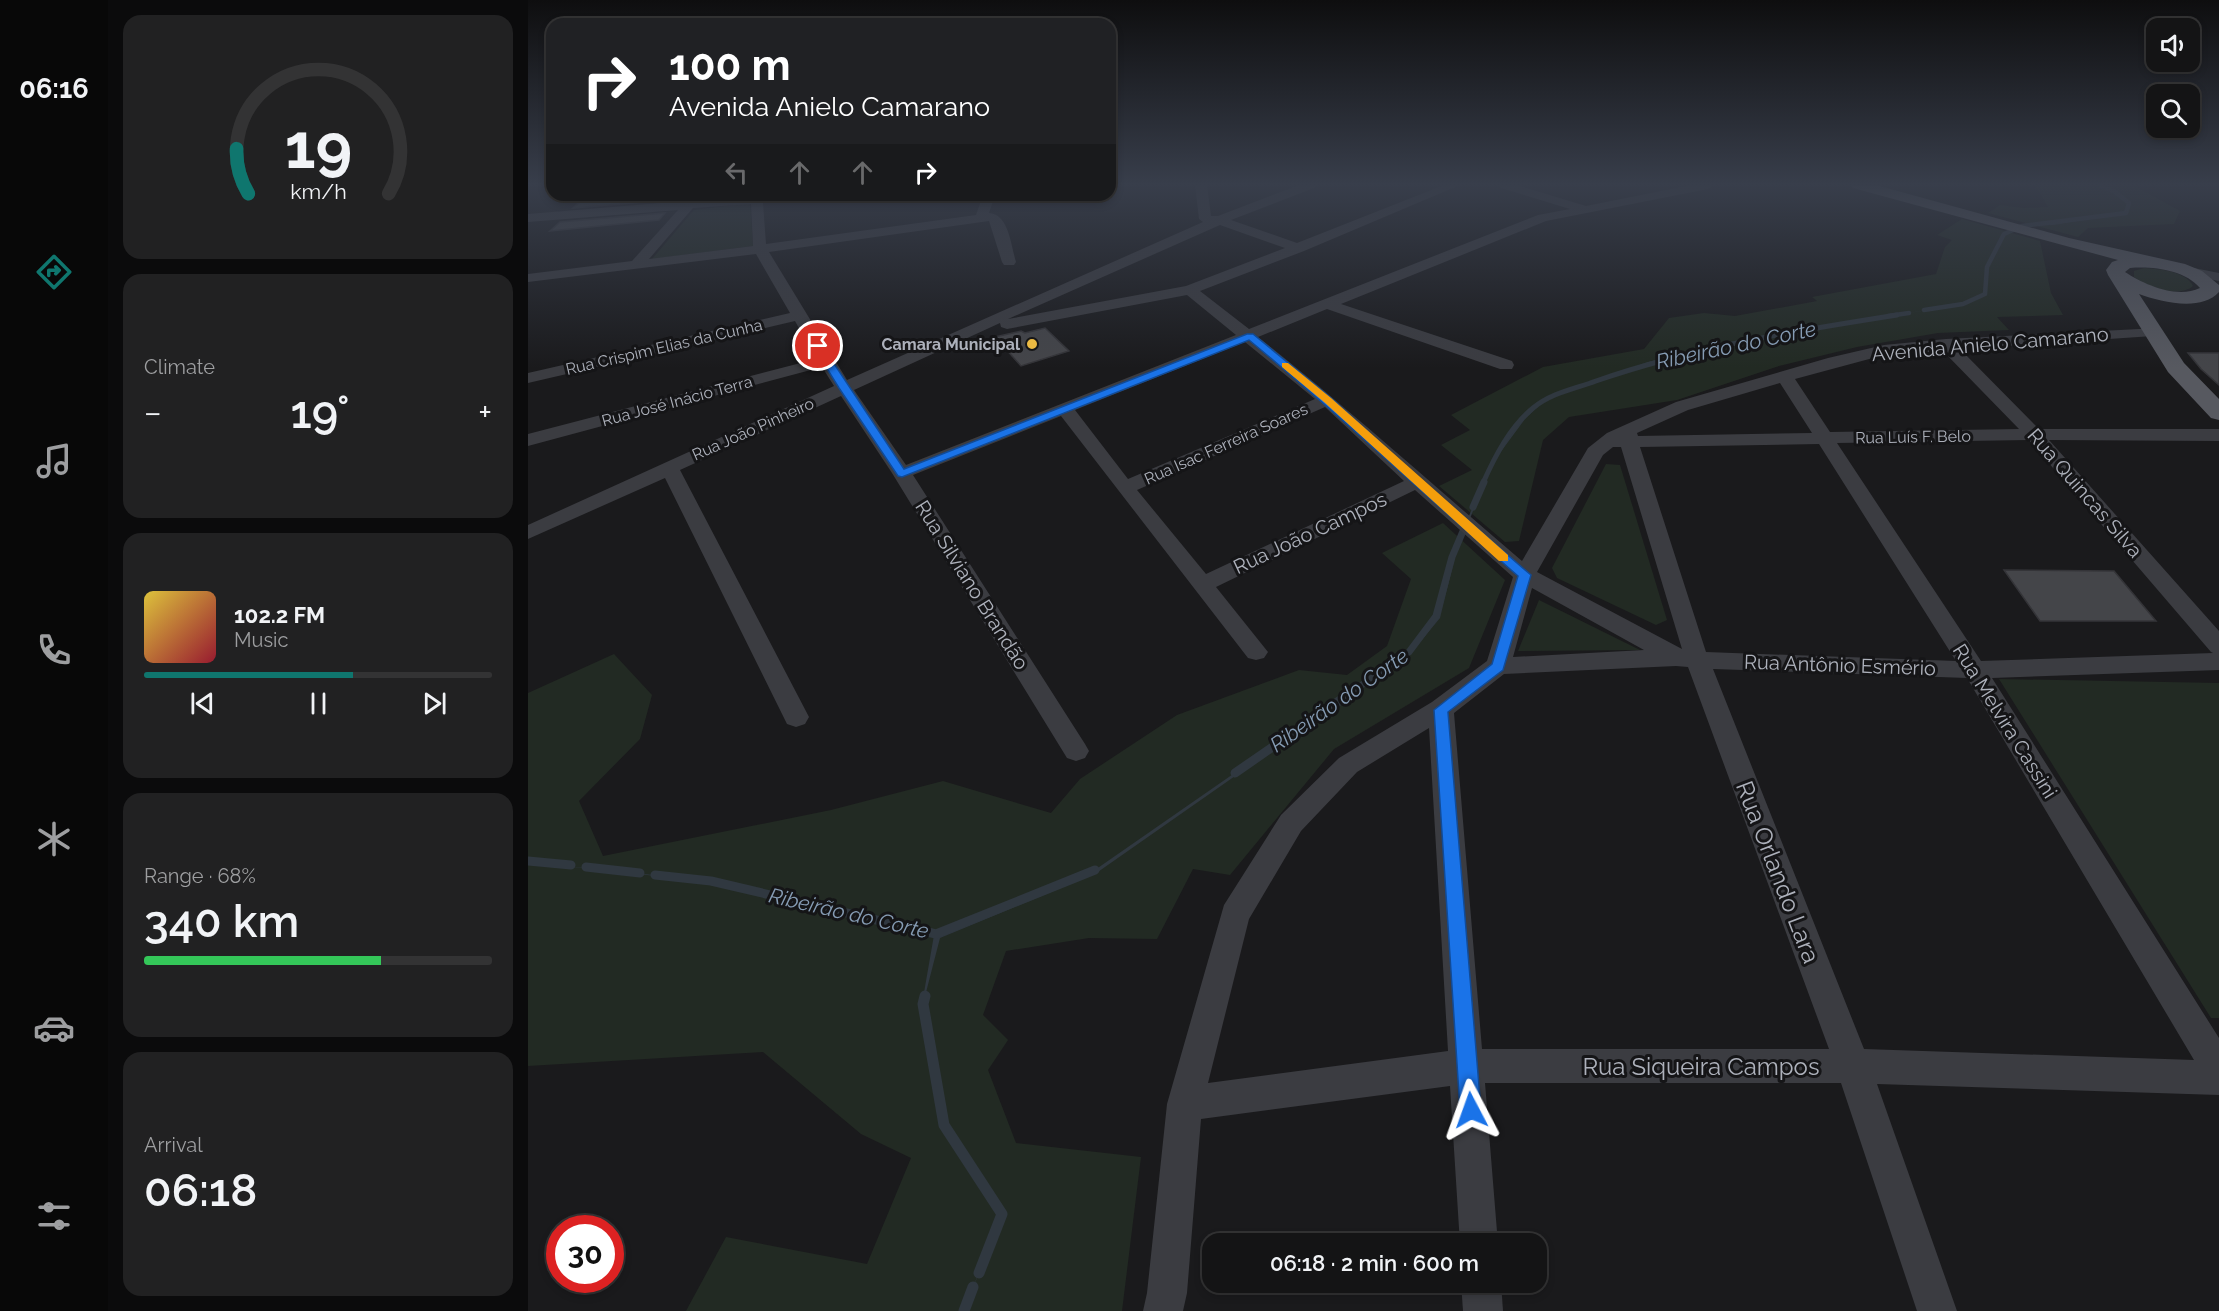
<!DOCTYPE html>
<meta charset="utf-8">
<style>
body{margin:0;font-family:Raleway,sans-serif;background:#212122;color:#f1f3f6;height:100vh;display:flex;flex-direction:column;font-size:22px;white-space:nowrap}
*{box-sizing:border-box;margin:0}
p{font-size:20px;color:#9d9ea0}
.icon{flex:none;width:33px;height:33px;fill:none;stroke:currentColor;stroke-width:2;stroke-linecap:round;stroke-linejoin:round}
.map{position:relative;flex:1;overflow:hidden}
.side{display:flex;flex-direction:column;gap:15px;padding:15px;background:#0b0b0c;width:420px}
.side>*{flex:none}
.guide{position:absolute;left:18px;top:18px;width:570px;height:183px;border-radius:18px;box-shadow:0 3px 9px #0003,0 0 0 2px #333334;background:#202124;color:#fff;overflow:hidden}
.fabs{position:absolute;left:1618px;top:18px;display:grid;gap:12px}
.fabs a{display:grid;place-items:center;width:54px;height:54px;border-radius:12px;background:#141415;box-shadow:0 3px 9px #0003,0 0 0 2px #333334;font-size:30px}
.speed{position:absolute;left:18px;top:1215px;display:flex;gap:12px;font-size:30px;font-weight:700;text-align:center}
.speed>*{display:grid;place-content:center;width:78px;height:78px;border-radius:50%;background:#141415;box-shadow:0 3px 9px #0003,0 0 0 2px #333334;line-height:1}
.speed .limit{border:9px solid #d22;background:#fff;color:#111}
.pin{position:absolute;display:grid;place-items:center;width:51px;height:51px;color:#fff;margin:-26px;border:3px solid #fff;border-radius:50%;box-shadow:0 2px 6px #0007}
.me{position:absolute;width:66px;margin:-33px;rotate:356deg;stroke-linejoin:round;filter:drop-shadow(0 0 4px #0008)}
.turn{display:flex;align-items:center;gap:21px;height:126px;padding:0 24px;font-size:27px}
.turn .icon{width:78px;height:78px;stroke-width:2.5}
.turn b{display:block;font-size:42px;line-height:51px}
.lanes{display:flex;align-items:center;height:57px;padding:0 24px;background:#0003;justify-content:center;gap:30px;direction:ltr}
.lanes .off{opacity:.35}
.big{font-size:45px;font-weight:600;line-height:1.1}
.side .widget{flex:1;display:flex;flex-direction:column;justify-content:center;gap:9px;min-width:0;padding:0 21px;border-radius:18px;background:#212122}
.side .dial{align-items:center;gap:0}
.dial svg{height:156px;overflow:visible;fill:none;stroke:#333334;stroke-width:7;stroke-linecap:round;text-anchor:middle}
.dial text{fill:#f1f3f6;stroke:none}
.song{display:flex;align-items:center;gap:18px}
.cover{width:72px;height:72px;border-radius:9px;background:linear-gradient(135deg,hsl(50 70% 55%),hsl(350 70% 35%))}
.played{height:6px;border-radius:3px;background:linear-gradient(90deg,#0f766e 60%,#333334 60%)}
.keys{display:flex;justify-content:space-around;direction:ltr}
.heat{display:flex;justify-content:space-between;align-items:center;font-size:33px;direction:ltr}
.charge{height:9px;border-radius:4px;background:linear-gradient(90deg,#34c759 68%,#333334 0)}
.trip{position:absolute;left:674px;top:1233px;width:345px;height:60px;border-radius:18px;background:#141415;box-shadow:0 3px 9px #0003,0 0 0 2px #333334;font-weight:600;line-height:60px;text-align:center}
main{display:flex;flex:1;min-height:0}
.dock{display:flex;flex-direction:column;width:108px;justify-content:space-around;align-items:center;background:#080808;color:#9d9ea0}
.dock .icon{width:42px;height:42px}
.dock .on{color:#0f766e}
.dock b{font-size:27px;color:#f1f3f6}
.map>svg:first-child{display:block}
</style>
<main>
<nav class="dock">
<b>06:16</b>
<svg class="icon on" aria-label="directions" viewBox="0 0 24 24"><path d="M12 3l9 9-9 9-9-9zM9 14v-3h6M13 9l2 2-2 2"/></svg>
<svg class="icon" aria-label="music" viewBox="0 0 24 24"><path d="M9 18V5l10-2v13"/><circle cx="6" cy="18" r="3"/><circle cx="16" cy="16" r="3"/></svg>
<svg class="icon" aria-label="phone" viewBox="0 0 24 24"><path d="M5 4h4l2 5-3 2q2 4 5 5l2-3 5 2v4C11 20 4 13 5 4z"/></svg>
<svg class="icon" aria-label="climate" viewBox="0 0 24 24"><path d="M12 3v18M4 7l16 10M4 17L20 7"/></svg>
<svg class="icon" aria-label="car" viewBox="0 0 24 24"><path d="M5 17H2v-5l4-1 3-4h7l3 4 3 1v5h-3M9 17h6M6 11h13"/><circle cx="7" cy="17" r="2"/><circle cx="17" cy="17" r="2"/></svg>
<svg class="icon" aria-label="filters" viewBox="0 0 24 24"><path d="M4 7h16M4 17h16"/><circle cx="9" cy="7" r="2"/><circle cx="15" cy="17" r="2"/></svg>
</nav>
<section class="side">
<div class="widget dial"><svg viewBox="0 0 100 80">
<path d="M14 69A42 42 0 1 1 86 69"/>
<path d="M14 69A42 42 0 0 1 8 46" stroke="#0f766e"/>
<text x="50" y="56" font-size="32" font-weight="700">19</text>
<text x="50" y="72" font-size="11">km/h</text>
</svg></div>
<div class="widget"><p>Climate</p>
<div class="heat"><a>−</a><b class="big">19°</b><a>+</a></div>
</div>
<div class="widget">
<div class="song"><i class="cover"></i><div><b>102.2 FM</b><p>Music</p></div></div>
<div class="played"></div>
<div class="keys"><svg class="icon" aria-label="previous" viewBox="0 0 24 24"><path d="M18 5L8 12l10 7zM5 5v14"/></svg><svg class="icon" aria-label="pause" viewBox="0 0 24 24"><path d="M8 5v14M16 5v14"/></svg><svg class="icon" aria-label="next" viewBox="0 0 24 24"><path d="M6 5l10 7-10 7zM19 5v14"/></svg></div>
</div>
<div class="widget"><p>Range · 68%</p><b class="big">340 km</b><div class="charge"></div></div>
<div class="widget"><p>Arrival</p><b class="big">06:18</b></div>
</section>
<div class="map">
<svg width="1691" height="1311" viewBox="0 0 1691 1311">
<rect width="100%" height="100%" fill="#1a1a1c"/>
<g fill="#222a23">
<polygon points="1507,185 1605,185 1652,211 1646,224 1560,228 1550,237 1460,213 1472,205 1496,208 1520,207"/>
<polygon points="222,203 225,246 124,259 166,210"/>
<polygon points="1434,219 1512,241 1523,293 1535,315 1469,317 1481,330 1410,333 1329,347 1251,366 1149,400 1041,417 1015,440 991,541 977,542 911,486 944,470 913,445 942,430 923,415 1015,367 1116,349 1141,318 1176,313 1207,316 1289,301 1284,297 1408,274 1417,247 1424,240 1409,235"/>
<path d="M1616,268C1632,269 1657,271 1665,286C1652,298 1619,287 1606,277V271Z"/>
<polygon points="1078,464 1092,465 1139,620 1128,625 1029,578 1024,568"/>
<polygon points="915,523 977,580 941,668 806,749 702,875 665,869 629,939 561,938 478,951 455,1015 480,1040 460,1070 488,1143 613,1157 594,1311 158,1311 198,1237 339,1264 383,1158 333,1134 235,1052 0,1066 0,693 86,654 124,695 112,739 51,801 75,856 303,810 415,781 523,813 552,779 649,715 771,670 819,675 859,646 883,579 854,553"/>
<polygon points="1011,600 1112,650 990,651"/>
<polygon points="1471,679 1691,683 1691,1018 1683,1018"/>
</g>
<polygon fill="#303840" points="1571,185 1587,191 1602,203 1599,213 1525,225 1495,226 1476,234 1459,267 1457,294 1436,304 1198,343 1121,363 1018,399 997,419 963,465 927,557 912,618 883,653 567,874 412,938 395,1004 416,1125 474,1214 436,1311 473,1214 415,1125 394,1004 406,935 183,882 0,862 183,881 408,934 564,872 881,652 908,616 924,557 962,465 995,418 1018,399 1120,362 1198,343 1435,304 1457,294 1459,267 1476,234 1494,226 1524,224 1598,213 1601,203 1586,191"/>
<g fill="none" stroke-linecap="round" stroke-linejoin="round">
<g stroke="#303840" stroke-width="4.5">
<polyline points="1396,310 1435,304 1457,294 1459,267 1476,234 1494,226 1598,213 1601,203 1586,191 1571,185"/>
<polyline points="1360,316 1381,313"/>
</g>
<path stroke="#303840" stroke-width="5" d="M955,483C967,456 982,427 1005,408C1023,393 1046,389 1068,381C1166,347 1267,331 1369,315"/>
<g stroke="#303840" stroke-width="7">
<polyline points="945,507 956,482"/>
<polyline points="818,696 881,652 908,616 924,557 938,524"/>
</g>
<g stroke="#303840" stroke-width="9">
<polyline points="707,773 821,694"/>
<polyline points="0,861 43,865"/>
<polyline points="58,867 112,873"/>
<polyline points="127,875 183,881 408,934 567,870"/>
</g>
<g stroke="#303840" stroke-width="11">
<polyline points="397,996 395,1004 416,1125 474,1214 451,1273"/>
<polyline points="436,1311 445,1287"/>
</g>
</g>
<g fill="#444549" stroke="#343438" stroke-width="1.5">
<polygon points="59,195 152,195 149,199 45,208"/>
<polygon points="137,213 131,220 22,231 32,222"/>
<polygon points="517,328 541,351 493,366 467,337 493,331 497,333"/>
<polygon points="1660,353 1691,353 1691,385 1673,369"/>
<polygon points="1476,570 1586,571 1628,621 1512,621"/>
</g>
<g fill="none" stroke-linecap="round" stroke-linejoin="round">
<g fill="#3b3c41" fill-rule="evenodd">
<path d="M667,185H679L683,216H690L771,185H788L786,188L703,220L769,243L916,185H932L776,251L672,291L721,329L1010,215L1042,209L973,188L971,185H989L1058,206L1163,185H1186L1180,189L1018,221L813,304L984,361L986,365L984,369H972L799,309L730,337C821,409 906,486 994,561L1060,448L1079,433L1148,402L1300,358L1356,345L1418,339L1631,328L1633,331L1625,336L1432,349L1511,429H1691V441L1521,440L1691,631V670L1464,678L1691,1038V1095L1349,1084L1429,1311H1389L1313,1083H957L970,1244H932L922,1086L673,1119L659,1293L655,1311H615L619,1293L639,1104L696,905L753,815L811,758L904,702L959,661L985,577L887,490L688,587L740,652L736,658L728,660L720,658L533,416L385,475L557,744L561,751L557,758L548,761L539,758L364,473L313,396L152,470L281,717L277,724L268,727L259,724L137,478L0,539V525L306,386L294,367L0,446V434L288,359L267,321L0,383V373L262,313L228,254L0,282V274L104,261L150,210L0,222V214L157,201L166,195L170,196L171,200L236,195H288L282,199L235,203L238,244L448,215L455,195H467L461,213C481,214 483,246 488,262L486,265H476L474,262L461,221L241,252L319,380L675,222L671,219ZM223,204L225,246L121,259L165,208ZM692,225L757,248L658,286L480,319ZM659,295L708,335L378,465L326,390L472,323L473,327L479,329ZM717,342L787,399L600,479L547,410ZM1415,351L1491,429L1302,432L1267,379L1356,355ZM1252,383L1284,433L1110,436L1109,433L1160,410ZM797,407L876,481L678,574L609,490ZM1501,440L1683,652L1685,653L1453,661L1309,443ZM1291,444L1428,661L1178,652L1112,447ZM1085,447H1093L1154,649L1009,572L1075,455ZM1004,588L1116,650L985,657ZM1148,666L1160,667L1301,1049H954L926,713L976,674ZM1185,669L1439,678L1666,1060L1336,1049ZM901,728L920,1051L680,1083L721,919L773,831L829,772Z"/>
<polygon points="1656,266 1691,273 1691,281 1651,273 1649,270"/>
<polygon points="933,1282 973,1282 975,1311 935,1311"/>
</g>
<path fill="#575960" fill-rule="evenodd" d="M1323,185H1348L1541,238L1657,264L1674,271L1691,285V292C1673,312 1633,302 1611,294L1656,363L1691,399V420L1683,418L1640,372L1580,275L1578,270L1584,262L1590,260L1325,188ZM1602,268C1625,266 1657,270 1672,288C1649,299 1617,285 1597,272Z"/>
</g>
<linearGradient id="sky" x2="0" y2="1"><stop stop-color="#0e0e0f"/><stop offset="0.5" stop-color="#383e4b"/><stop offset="1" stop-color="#383e4b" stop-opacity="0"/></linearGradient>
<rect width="1691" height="368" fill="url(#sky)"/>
<path fill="#1a73e8" stroke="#114b97" stroke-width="1.5" d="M719,334H725L803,398L893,480L1003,575L975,670L920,712L953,1110L950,1117L943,1120L935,1117L932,1110L906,710L964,664L990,576C900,498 813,416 721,340L374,477L370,476L311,388L285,346L293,344L376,469Z"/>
<polygon fill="#f59e0b" points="754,363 760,363 803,398 980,555 980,561 971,561 796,402 754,367"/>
<circle fill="#ebba43" stroke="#151517" stroke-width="2" cx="504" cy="344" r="6"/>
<g text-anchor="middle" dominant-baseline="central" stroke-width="6" stroke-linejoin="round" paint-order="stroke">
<g font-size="16" font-weight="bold" fill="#adb1bb" stroke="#151517" text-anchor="end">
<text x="492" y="344">Camara Municipal</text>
</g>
<g font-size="16" fill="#adb1bb" stroke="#151517">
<text transform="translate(136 347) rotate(-13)">Rua Crispim Elias da Cunha</text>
<text transform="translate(149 401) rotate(-15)">Rua José Inácio Terra</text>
<text transform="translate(225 429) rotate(-24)">Rua João Pinheiro</text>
<text transform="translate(1385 437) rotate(-1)">Rua Luís F. Belo</text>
<text transform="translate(698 444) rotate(-24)">Rua Isac Ferreira Soares</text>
</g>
<g font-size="20" fill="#adb1bb" stroke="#151517">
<text transform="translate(1462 344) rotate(-5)">Avenida Anielo Camarano</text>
<text transform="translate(1557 493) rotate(49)">Rua Quincas Silva</text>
<text transform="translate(782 533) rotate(-25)">Rua João Campos</text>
<text transform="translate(444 585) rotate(58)">Rua Silviano Brandão</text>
<text transform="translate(1312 665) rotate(2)">Rua Antônio Esmério</text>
<text transform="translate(1477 721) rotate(58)">Rua Melvira Cassini</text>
</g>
<g font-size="21" font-style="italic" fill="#869cb4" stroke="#151517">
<text transform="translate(1208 345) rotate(-12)">Ribeirão do Corte</text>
<text transform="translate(811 700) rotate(-35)">Ribeirão do Corte</text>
<text transform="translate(321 913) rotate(13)">Ribeirão do Corte</text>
</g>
<g font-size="24" fill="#adb1bb" stroke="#151517">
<text transform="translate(1250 872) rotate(69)">Rua Orlando Lara</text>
<text x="1173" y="1066">Rua Siqueira Campos</text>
</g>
</g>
</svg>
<div class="fabs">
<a><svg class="icon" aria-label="sound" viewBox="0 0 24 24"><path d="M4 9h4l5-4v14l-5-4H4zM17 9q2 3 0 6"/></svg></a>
<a><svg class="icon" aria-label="search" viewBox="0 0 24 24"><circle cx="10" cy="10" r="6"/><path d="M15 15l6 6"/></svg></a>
</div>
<div class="speed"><div class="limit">30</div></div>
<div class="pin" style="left:290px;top:346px;background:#d93025"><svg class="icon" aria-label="arrive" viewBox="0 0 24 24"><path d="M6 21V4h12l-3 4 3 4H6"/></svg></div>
<svg class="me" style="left:943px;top:1110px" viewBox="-20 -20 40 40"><path d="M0-17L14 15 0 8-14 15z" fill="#1a73e8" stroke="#fff" stroke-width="4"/></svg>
<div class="trip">06:18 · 2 min · 600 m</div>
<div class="guide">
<div class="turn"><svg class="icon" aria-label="right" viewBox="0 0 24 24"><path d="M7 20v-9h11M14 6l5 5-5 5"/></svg><div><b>100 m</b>Avenida Anielo Camarano</div></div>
<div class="lanes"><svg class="icon off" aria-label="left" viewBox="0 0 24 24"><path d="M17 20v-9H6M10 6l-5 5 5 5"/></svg><svg class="icon off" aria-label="ahead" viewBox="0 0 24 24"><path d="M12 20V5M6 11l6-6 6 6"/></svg><svg class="icon off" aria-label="ahead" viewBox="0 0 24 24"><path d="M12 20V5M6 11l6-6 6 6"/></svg><svg class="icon" aria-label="right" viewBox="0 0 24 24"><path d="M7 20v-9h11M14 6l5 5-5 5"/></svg></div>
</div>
</div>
</main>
